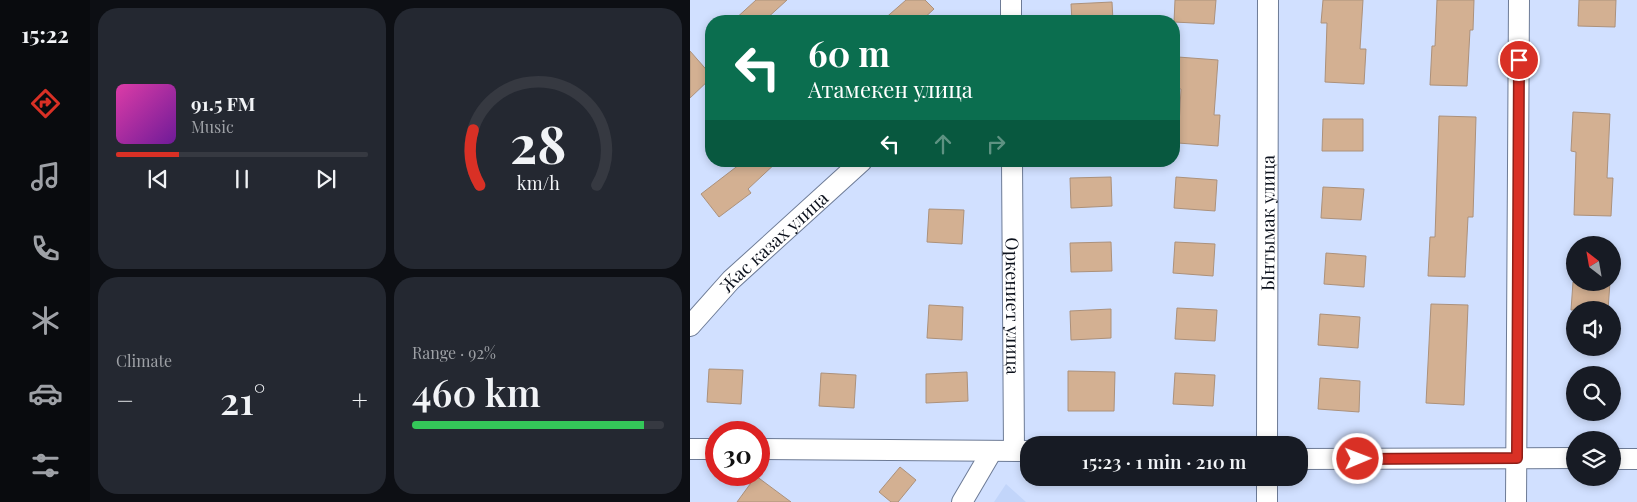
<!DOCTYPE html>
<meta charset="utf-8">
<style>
body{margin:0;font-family:"Playfair Display",serif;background:#242831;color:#f1f3f6;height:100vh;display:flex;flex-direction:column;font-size:19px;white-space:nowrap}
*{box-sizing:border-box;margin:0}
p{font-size:16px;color:#9ea1a6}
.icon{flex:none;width:28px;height:28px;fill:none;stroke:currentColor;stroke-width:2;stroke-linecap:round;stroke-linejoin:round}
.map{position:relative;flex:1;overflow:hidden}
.sheet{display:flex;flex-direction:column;gap:8px;padding:8px;background:#0d0f14;width:600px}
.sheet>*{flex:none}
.top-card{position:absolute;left:15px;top:15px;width:475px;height:152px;border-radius:20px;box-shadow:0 2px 8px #0003;background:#0b6e4f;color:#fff;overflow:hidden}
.needle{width:32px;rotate:329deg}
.controls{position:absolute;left:876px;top:236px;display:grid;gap:10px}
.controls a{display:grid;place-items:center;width:55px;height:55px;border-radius:50%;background:#171b24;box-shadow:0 2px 8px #0003;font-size:25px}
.speed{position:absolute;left:15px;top:421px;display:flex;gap:10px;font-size:25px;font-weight:700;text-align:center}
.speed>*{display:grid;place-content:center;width:65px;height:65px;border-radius:50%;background:#171b24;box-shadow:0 2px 8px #0003;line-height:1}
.speed .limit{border:8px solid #d22;background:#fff;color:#111}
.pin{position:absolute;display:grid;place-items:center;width:42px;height:42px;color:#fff;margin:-21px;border:2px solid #fff;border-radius:50%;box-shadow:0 1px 5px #0007}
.me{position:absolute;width:55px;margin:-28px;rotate:89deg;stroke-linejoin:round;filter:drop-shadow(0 0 4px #0008)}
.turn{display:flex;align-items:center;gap:18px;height:105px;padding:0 20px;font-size:22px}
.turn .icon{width:65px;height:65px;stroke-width:2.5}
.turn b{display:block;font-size:35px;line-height:42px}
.lanes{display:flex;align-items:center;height:48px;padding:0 20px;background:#0003;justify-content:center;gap:25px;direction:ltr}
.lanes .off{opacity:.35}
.big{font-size:38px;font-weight:600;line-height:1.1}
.sheet .tile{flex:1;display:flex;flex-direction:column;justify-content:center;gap:8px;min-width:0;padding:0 18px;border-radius:20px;background:#242831}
.sheet .dial{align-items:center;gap:0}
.dial svg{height:130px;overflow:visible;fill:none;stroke:#363941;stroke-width:7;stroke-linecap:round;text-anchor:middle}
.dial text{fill:#f1f3f6;stroke:none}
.song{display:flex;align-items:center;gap:15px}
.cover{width:60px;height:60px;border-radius:8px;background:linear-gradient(135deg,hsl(320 70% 55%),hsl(280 70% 35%))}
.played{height:5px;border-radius:2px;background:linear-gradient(90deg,#d93025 25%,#363941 25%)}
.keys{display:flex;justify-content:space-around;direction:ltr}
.heat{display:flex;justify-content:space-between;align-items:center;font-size:28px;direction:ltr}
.charge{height:8px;border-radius:4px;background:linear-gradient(90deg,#34c759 92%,#363941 0)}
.sheet .tiles{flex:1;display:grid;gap:8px;grid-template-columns:repeat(2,1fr)}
.trip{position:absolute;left:330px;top:436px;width:288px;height:50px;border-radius:20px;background:#171b24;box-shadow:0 2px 8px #0003;font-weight:600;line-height:50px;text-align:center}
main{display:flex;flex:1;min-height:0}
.tab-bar{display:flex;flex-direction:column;width:90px;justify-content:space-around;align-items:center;background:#090b0e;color:#9ea1a6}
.tab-bar .icon{width:35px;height:35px}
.tab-bar .active{color:#d93025}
.tab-bar b{font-size:22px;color:#f1f3f6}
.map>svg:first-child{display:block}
</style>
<main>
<nav class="tab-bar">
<b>15:22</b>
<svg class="icon active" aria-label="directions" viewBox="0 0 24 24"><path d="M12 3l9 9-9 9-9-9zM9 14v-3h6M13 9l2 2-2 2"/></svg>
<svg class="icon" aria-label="music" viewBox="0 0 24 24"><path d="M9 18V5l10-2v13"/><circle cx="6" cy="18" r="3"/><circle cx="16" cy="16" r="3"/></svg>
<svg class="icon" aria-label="phone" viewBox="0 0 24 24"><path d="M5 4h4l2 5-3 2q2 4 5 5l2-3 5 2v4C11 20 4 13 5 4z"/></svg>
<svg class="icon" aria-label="climate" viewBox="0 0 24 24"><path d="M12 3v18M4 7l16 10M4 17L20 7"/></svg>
<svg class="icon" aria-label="car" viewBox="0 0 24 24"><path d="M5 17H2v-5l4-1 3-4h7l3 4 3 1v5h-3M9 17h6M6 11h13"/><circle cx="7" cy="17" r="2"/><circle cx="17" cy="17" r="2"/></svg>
<svg class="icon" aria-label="filters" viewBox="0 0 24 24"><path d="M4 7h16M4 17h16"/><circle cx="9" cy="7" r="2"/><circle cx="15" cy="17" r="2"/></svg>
</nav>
<section class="sheet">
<div class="tiles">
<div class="tile">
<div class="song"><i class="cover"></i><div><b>91.5 FM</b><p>Music</p></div></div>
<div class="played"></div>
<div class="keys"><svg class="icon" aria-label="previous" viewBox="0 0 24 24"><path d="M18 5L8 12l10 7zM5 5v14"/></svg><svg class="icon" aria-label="pause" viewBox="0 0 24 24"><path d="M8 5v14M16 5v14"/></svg><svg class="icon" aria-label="next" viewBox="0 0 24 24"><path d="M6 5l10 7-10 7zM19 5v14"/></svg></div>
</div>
<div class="tile dial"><svg viewBox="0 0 100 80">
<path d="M14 69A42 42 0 1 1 86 69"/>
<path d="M14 69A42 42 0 0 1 10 35" stroke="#d93025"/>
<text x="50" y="56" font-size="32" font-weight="700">28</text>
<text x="50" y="72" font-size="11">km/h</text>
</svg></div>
<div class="tile"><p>Climate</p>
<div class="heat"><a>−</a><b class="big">21°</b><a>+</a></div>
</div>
<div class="tile"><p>Range · 92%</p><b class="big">460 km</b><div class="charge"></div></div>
</div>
</section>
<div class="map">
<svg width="947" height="502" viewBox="0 0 947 502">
<rect width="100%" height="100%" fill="#d1e0ff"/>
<polygon fill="#c2d5fa" points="316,484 336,502 304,502"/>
<g fill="#d3b092" stroke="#ac917b">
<polygon points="66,0 97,0 74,21 43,21"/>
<polygon points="216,0 235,0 244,9 231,21 192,21"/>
<polygon points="485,0 526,0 524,24 484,22"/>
<polygon points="633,0 673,0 670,49 676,49 674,84 635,82 637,23 631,23"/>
<polygon points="747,0 784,0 783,30 780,30 777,86 740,85 742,46 745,46"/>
<polygon points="889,0 926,0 925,27 888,26"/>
<polygon points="422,2 423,21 382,21 381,4"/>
<polygon points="0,51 21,75 21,78 0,98"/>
<polygon points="488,57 528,60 524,115 530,115 528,146 488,143 491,89 485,88"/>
<polygon points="883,112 920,114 917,178 923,178 921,216 884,215 886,152 881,151"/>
<polygon points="749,116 786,117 783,217 778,217 775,277 738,276 740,237 745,237"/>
<polygon points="633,119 673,119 673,151 632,151"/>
<polygon points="54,161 88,161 58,189 61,193 29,217 11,194"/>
<polygon points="421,177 422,206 381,208 380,178"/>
<polygon points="486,177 527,180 525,211 484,208"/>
<polygon points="633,187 674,189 671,220 631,218"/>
<polygon points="239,209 274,210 272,244 237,242"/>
<polygon points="421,242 422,271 381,272 380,243"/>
<polygon points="485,242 525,244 523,276 483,273"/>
<polygon points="636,253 676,256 674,287 634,284"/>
<polygon points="883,282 920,282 918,310 881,310"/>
<polygon points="741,304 778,305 774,405 736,403"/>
<polygon points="239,305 273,307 272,340 237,338"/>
<polygon points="487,308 527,310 525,341 485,339"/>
<polygon points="421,309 421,338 381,340 380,311"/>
<polygon points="630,314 670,317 668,348 628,345"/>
<polygon points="19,369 53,370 51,404 17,402"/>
<polygon points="378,371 425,372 424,411 378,411"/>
<polygon points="277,372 278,401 236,403 236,374"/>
<polygon points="131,373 166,375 164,408 129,406"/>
<polygon points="485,373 525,375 523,406 483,404"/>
<polygon points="630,378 670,381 669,412 628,409"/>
<polygon points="210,467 226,480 208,502 201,502 189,492"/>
<polygon points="66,476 101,502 47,502"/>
</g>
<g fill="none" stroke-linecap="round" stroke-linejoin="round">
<defs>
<g id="minor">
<polyline points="321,0 321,21"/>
<path id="s1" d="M322,161L324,450"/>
<path id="s2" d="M0,326L41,280L172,161"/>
<path id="s3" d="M577,445L578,0"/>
<polyline points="0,449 26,449"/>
<polyline points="69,449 339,451"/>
<polyline points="609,459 885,458"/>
<polyline points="922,459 947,459"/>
<polyline points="577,478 577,502"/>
<polyline points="272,502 302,451"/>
<polyline points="826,502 829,0"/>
</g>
</defs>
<use href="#minor" stroke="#6d7b96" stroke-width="22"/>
<use href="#minor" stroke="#fff" stroke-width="20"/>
</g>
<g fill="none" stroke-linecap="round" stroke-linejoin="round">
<defs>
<polyline id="route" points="668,459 827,458 829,60"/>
</defs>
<use href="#route" stroke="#8d1f18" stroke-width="12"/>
<use href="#route" stroke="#d93025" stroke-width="9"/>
</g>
<g text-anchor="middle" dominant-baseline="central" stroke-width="4" stroke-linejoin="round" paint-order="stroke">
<g font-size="18" fill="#0c111c" stroke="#fff">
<text stroke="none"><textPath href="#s3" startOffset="222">Ынтымак улица</textPath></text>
<text stroke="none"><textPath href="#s2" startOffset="119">Жас казах улица</textPath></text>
<text stroke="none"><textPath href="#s1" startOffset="145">Оркениет улица</textPath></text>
</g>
</g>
</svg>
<div class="controls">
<a><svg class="needle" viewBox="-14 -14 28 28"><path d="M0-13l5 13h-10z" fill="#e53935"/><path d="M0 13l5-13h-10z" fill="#9ea1a6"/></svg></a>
<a><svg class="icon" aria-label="sound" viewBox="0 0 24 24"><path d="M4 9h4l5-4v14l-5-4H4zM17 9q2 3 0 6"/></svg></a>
<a><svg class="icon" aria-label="search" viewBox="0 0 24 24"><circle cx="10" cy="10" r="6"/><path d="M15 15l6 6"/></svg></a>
<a><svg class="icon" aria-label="layers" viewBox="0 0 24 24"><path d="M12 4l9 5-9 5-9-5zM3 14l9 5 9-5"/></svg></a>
</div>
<div class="speed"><div class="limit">30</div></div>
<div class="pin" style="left:829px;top:60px;background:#d93025"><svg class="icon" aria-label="arrive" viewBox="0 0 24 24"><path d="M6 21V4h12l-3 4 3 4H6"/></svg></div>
<svg class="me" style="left:668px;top:459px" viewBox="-20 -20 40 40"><circle r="17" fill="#d93025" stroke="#fff" stroke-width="3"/><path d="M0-11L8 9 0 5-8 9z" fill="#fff"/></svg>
<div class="trip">15:23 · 1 min · 210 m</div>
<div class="top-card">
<div class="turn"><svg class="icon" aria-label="left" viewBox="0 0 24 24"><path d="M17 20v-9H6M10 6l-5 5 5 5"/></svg><div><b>60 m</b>Атамекен улица</div></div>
<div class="lanes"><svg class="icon" aria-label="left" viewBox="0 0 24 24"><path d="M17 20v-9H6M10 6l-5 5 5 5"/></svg><svg class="icon off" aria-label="ahead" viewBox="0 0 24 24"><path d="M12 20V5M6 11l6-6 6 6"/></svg><svg class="icon off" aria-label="right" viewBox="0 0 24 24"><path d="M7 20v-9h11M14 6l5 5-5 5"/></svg></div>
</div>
</div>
</main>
